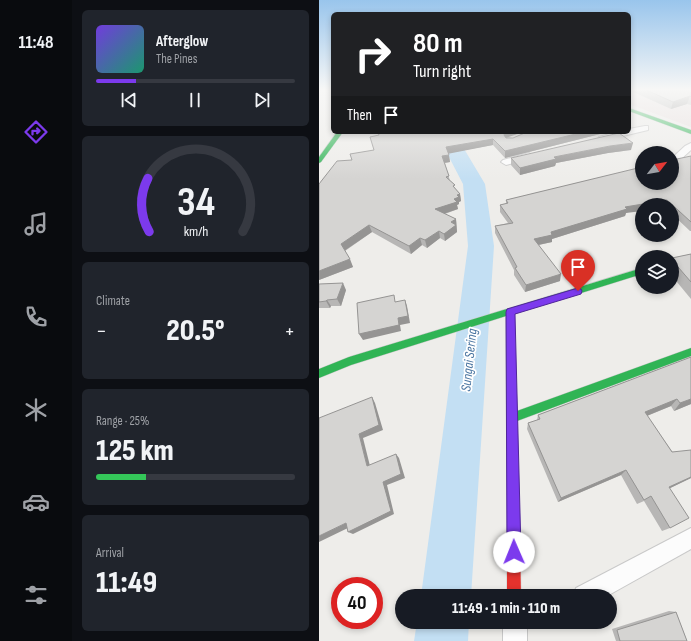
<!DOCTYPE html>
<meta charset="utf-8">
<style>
body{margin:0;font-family:"Sofia Sans Condensed",sans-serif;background:#20242c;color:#f1f3f6;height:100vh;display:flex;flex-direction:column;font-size:15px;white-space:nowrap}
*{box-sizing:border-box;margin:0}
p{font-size:13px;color:#9ea1a6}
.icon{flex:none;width:22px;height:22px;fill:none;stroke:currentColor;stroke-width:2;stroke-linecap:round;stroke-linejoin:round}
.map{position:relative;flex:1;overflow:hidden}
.drawer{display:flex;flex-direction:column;gap:10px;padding:10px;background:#0d0f14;width:247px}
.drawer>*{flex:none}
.top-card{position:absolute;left:12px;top:12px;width:300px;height:122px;border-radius:6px;box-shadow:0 2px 6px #0003;background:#202124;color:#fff;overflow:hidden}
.needle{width:26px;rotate:59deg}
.fabs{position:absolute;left:316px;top:146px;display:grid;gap:8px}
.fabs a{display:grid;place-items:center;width:44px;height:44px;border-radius:50%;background:#171b24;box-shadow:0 2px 6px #0003;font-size:20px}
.speed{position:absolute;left:12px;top:577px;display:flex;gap:8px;font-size:20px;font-weight:700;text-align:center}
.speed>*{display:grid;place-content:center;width:52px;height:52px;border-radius:50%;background:#171b24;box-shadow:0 2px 6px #0003;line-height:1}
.speed .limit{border:6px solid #d22;background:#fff;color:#111}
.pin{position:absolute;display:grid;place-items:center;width:34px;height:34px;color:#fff;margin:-41px -17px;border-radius:50% 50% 50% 0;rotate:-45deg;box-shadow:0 0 4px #0007}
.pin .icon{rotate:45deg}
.me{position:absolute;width:44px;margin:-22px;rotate:359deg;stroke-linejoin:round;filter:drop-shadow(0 0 3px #0008)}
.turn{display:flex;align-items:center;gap:14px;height:84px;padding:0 16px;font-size:18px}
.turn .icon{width:52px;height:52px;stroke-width:2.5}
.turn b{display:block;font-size:28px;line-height:34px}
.then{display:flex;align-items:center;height:38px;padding:0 16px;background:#0003;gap:8px;font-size:15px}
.big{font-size:30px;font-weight:800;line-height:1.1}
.drawer .tile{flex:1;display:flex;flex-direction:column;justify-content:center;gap:6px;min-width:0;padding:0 14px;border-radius:6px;background:#20242c}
.drawer .dial{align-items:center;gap:0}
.dial svg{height:104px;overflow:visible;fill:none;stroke:#363941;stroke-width:7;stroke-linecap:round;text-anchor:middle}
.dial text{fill:#f1f3f6;stroke:none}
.song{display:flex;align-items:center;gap:12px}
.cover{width:48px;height:48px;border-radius:6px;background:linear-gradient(135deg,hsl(260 70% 55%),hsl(160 70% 35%))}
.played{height:4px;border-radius:2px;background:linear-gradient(90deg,#7c3aed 20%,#363941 20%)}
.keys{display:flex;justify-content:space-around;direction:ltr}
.heat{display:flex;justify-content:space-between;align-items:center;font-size:22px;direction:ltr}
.charge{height:6px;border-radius:3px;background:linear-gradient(90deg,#34c759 25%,#363941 0)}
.trip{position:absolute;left:76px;top:589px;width:222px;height:40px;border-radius:20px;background:#171b24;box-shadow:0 2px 6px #0003;font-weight:800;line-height:40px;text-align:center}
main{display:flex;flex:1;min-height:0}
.dock{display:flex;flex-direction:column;width:72px;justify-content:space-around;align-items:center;background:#090b0e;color:#9ea1a6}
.dock .icon{width:28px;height:28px}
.dock .active{color:#7c3aed}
.dock b{font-size:18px;color:#f1f3f6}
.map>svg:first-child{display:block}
</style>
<main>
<nav class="dock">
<b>11:48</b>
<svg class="icon active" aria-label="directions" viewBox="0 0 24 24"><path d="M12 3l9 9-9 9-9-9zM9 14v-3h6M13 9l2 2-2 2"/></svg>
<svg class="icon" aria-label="music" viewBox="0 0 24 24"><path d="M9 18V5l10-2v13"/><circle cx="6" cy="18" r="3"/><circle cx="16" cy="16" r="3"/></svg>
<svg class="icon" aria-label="phone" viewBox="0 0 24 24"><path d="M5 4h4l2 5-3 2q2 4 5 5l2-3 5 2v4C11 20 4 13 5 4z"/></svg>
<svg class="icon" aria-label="climate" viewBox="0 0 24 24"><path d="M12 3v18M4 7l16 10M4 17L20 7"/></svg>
<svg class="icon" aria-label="car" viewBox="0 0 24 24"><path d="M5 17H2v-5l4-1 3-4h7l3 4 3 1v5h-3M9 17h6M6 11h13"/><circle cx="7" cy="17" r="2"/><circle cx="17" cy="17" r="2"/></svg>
<svg class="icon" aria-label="filters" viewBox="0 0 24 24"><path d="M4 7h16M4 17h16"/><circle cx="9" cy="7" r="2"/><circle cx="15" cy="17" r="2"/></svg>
</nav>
<section class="drawer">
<div class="tile">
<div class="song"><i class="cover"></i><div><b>Afterglow</b><p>The Pines</p></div></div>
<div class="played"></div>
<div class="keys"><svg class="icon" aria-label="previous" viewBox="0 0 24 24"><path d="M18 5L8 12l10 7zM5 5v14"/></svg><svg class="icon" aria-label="pause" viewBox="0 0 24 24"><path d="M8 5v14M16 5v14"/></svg><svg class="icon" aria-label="next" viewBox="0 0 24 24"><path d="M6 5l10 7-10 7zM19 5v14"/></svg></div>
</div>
<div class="tile dial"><svg viewBox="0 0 100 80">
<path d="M14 69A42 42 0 1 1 86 69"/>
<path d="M14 69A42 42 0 0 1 13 28" stroke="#7c3aed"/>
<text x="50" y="56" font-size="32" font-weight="700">34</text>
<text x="50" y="72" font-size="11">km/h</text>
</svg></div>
<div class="tile"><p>Climate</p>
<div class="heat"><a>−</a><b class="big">20.5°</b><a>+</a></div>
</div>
<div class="tile"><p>Range · 25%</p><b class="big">125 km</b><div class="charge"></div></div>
<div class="tile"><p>Arrival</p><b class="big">11:49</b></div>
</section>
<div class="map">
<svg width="372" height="641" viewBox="0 0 372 641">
<rect width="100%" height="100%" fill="#eeedea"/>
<polygon fill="#e9dfde" points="310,89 372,89 372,127 310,104"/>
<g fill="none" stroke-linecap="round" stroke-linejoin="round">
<g fill="#c3dff3" fill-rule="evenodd">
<polygon points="117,132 135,132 166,184 175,246 152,596 102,596 149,246 144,184"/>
<polygon points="98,622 150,622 149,641 95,641"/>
</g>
<defs>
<g id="street">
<polygon points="326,126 329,126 329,130 283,141 279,139 280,137 298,132 310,132 310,129"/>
<polygon points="372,143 372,150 361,160 353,165 353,158 366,146"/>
<polygon points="210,153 214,156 213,158 187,165 182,162 184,160"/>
<polygon points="372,528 372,549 288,596 254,596 257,588"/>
<rect x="184" y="622" width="24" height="19"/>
</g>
<g id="fast">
<polygon points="310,108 372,130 372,134 310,111"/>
<polygon points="18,132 24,132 2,162 0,163 0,157"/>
<polygon points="323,268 323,274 195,314 198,411 372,348 372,356 198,421 200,494 198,498 194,500 190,498 188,494 187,316 32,365 0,378 0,369 30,357"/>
</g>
<polygon id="jam" points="194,488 198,490 200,494 202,596 188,596 188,494 190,490"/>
</defs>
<use href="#street" stroke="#c9c9c9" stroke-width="2"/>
<use href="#fast" stroke="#cbcbcb" stroke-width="1"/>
<use href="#jam" stroke="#cbcbcb" stroke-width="1"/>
<use href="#street" fill="#fcfcfc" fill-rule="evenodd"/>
<use href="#fast" fill="#30b455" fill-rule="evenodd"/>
<use href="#jam" fill="#e5322d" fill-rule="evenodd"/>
</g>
<g fill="#b7b6b5">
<polygon points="310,89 372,89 372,105 368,104 352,109 310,90"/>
<polygon points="59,132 204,132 187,137 194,138 208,132 289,132 186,158 174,145 129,153 131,162 126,163 131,181 136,189 141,194 142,201 140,202 140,204 138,205 139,209 126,214 137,219 138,232 126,241 121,238 108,248 103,245 92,254 53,232 26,251 34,267 0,280 33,160 55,150 60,135"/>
<polygon points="312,150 289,153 237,163 236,166 201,175 192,165 192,158"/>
<polygon points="372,156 372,231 371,231 353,214 353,205 323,205 307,213 306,216 233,239 233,242 220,245 241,281 206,292 195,275 195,270 176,233 176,226 189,223 181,212 181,205 187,204 187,200"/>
<polygon points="372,254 372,299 353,276 353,258"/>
<polygon points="0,284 27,290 22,306 12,306 11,308 0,308"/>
<polygon points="372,357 372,404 355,411 352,406 328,416 372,478 351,488 351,528 343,531 325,501 318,504 302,475 239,502 208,429 209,423 218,420 219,415"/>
<polygon points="350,611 357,612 368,641 297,641 293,629"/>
</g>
<g fill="#959493">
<polygon points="371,96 368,104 352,109 354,102"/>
<polygon points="186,132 204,132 187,138 185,135"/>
<polygon points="265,132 289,132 186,158 186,151"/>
<polygon points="174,139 174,145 128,154 127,147"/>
<polygon points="314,143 312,150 289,153 237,163 236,166 201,175 201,168 235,157 291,146"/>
<polygon points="130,155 131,162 124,163 123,156"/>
<polygon points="141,194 142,201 140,202 140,204 138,205 139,209 118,216 116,209 135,199 138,195"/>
<polygon points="348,200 346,205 323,205 323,211 307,213 306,216 233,239 233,242 214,246 215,239 232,232 306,207"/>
<polygon points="137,219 138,232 126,241 125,234 132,222"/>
<polygon points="50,225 53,232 25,251 22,244"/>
<polygon points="120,231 121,238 108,248 106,240"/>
<polygon points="101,238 103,245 92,254 90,246"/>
<polygon points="31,259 34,267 0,280 0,271"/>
<polygon points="242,274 241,281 206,292 207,285"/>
<polygon points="24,283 27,290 22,306 18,299"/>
<polygon points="8,300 12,306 11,308 7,301"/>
<polygon points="86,300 88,306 91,323 81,325 82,331 44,340 40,334 79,318"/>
<polygon points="53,397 56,403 64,430 44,438 52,470 48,466 40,434"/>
<polygon points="358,399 352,406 320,419 326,412"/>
<polygon points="372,399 372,404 355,411 361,403"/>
<polygon points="77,454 80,458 86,478 68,485 75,514 34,534 29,532 64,482"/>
<polygon points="307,470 302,475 239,502 242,498"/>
<polygon points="372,477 372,478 343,492 350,487"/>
<polygon points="27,523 33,526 0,542 0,536"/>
</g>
<g fill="#d5d4d2" stroke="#959493">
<polygon points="325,89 372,89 372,97 371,96 354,102"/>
<polygon points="59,132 186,132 185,135 187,138 194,138 208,132 265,132 186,151 174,139 127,147 130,155 123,156 130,176 127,177 136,185 134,186 141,194 138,195 140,197 135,199 138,202 116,209 137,219 132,222 137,225 125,234 120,231 106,240 101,238 90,246 50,225 22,244 31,259 0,271 0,184 18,161 33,160 31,154 55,150 51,137 60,135"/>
<polygon points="300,133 314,143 291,146 235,157 237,159 201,168 192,158"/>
<polygon points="372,156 372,222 348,200 306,207 308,209 232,232 233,235 215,239 242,274 207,285 196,268 198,267 176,226 194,223 181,205 189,203 187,200 323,167 323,183 353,183 353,160"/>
<polygon points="372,254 372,282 353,260 353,258"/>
<polygon points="24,283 18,299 8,300 7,301 0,302 0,284"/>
<polygon points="75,295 76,302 86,300 89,316 79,318 80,325 40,334 38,303"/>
<polygon points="372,357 372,399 361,403 358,399 326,412 353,452 372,450 372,477 350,487 370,518 351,528 332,496 325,500 307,470 242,498 209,423 221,419 219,415"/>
<polygon points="53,397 60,425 40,434 48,466 77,454 82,474 64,482 72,511 29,532 27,523 0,536 0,418"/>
<polygon points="357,612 368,641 301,641 298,630"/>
</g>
<linearGradient id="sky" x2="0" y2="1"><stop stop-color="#99c5ec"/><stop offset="0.5" stop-color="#f7f7f6"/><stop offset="1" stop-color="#f7f7f6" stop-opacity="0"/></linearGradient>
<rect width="372" height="179" fill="url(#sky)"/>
<polygon fill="#7c3aed" stroke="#51269a" points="259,288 262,289 263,291 262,294 196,314 202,552 199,556 195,558 190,556 188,552 187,312 188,309"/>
<g text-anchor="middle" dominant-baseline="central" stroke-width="3.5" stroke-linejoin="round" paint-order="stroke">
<g font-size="14" font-style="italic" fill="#4a75a1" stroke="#fff">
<text transform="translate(150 360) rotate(-84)">Sungai Sering</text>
</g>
</g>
</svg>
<div class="fabs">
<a><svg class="needle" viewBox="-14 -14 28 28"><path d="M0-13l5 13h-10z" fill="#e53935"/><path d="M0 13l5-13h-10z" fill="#9ea1a6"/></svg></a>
<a><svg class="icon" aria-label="search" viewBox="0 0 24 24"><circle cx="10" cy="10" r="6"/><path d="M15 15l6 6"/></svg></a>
<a><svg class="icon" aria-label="layers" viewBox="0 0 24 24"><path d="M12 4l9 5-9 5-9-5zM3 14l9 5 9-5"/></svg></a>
</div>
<div class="speed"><div class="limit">40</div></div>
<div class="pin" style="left:259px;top:291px;background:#d93025"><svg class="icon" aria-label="arrive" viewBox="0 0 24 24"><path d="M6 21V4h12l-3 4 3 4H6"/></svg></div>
<svg class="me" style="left:195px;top:552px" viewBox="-20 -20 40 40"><circle r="19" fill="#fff"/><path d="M0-13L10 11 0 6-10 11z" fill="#7c3aed"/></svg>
<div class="trip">11:49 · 1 min · 110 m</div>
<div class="top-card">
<div class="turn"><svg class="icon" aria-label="right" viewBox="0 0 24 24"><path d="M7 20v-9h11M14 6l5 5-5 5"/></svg><div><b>80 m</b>Turn right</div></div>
<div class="then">Then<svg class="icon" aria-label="arrive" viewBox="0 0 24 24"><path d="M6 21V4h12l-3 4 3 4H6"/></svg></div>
</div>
</div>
</main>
